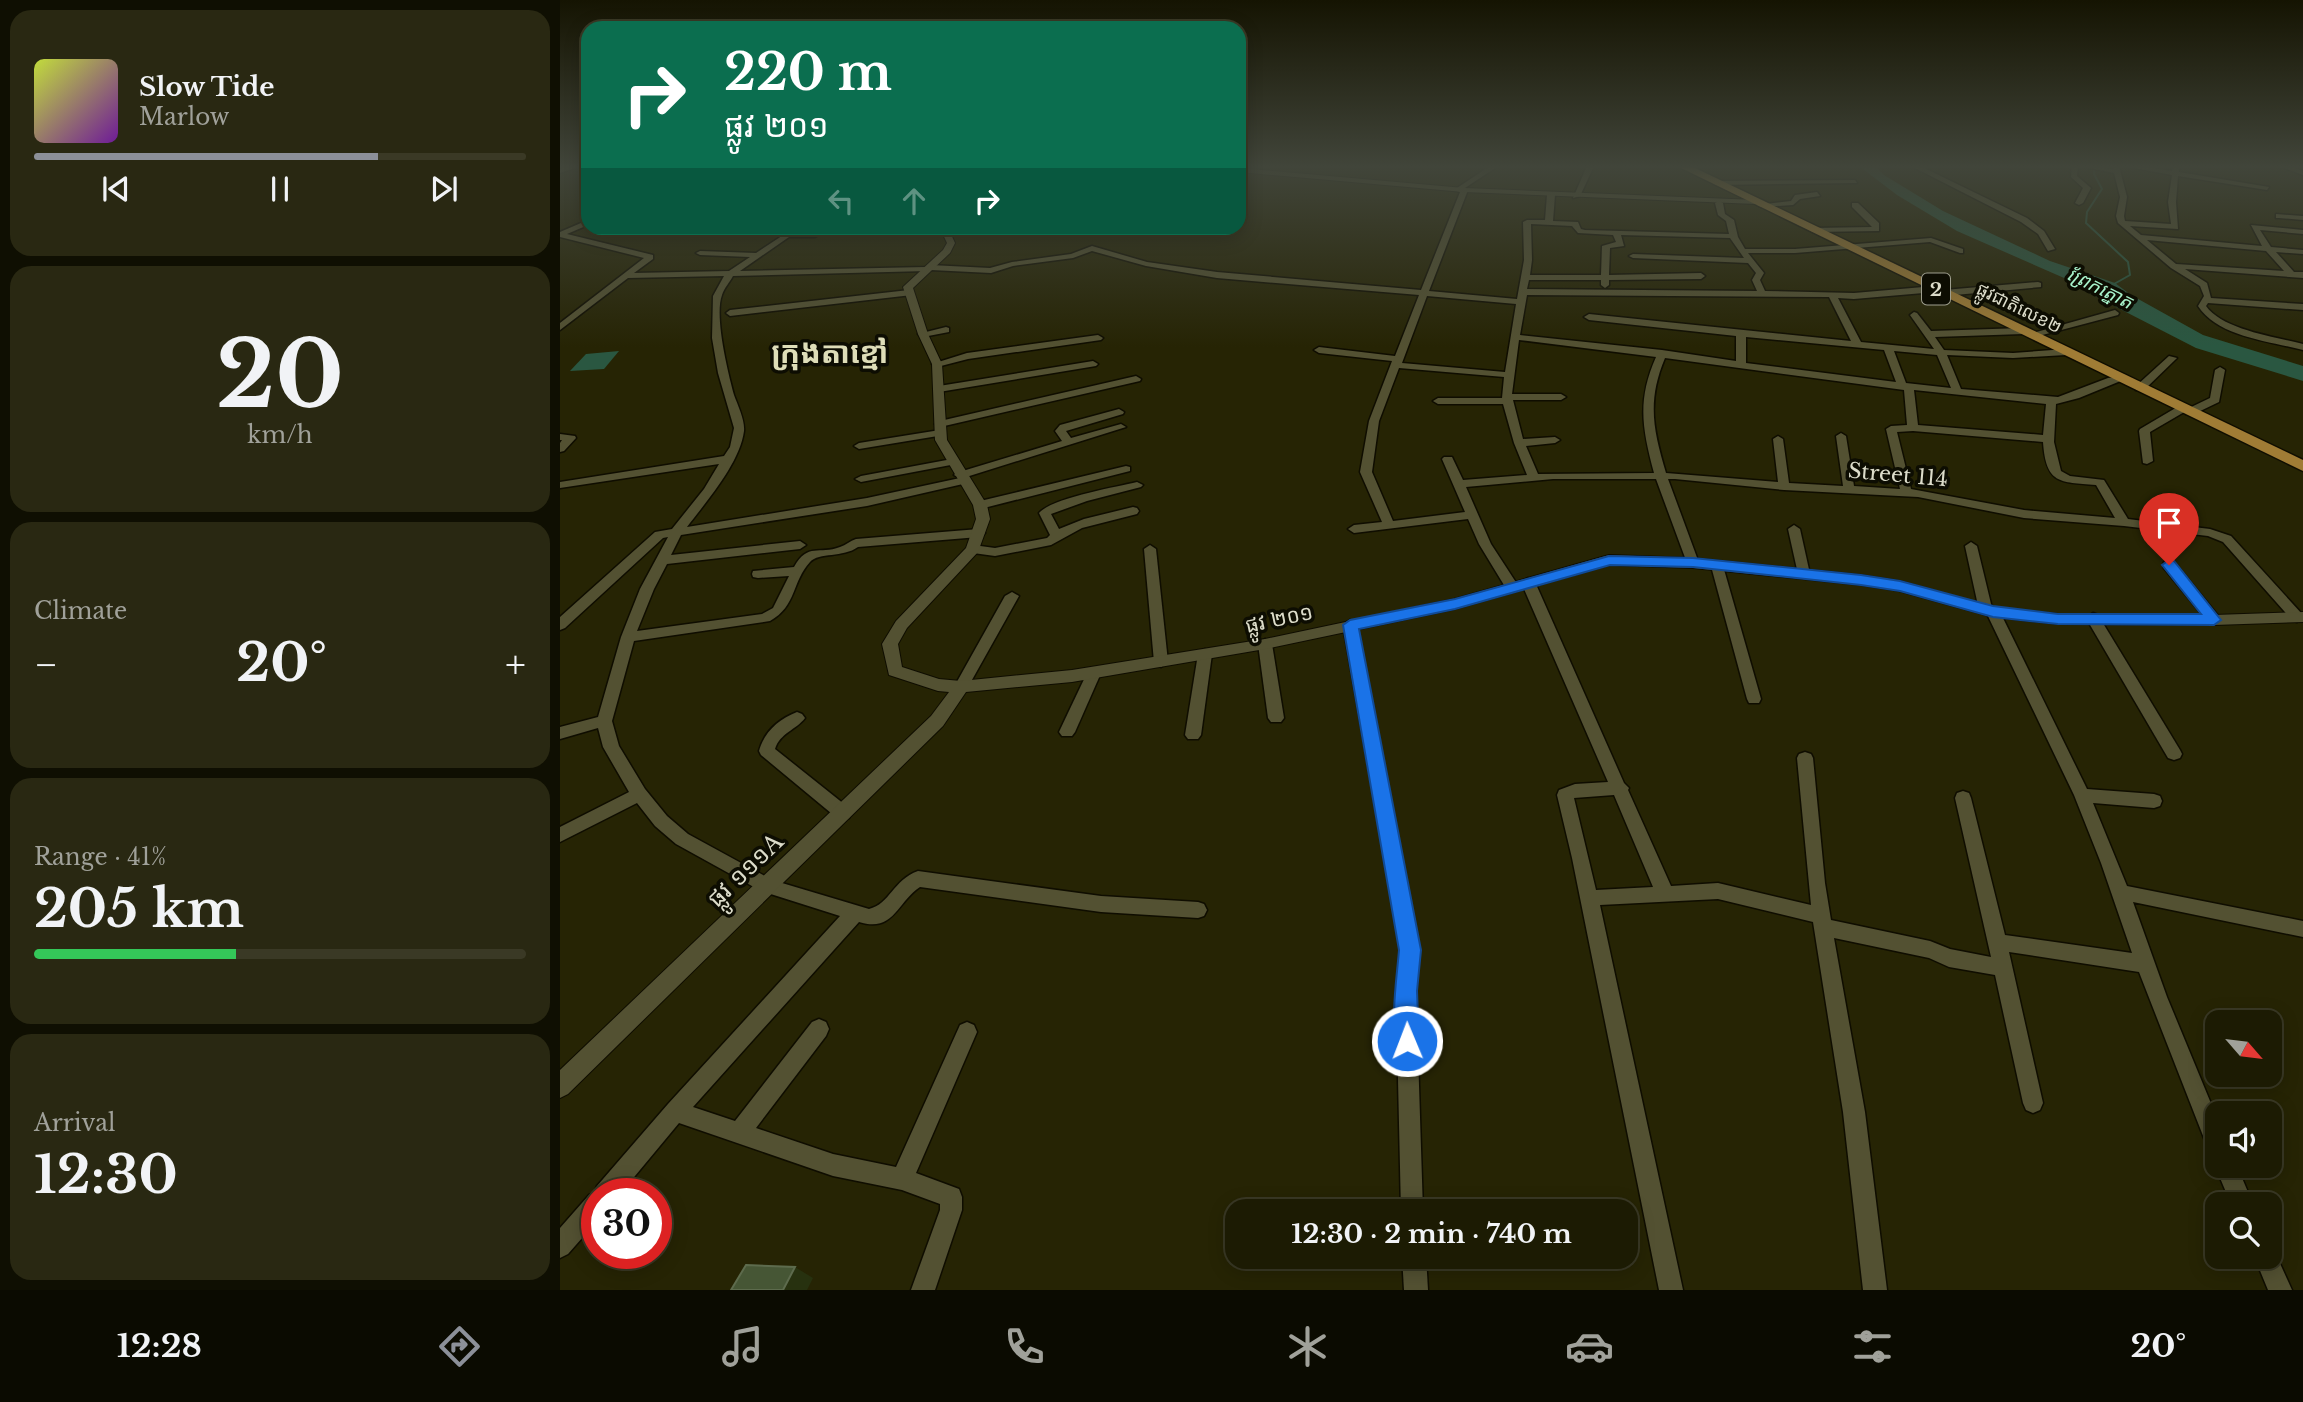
<!DOCTYPE html>
<meta charset="utf-8">
<style>
body{margin:0;font-family:"Libre Baskerville","Noto Sans Khmer",serif;background:#292812;color:#f1f3f6;height:100vh;display:flex;flex-direction:column;font-size:26px;white-space:nowrap}
*{box-sizing:border-box;margin:0}
p{font-size:23px;color:#a0a19a}
.icon{flex:none;width:38px;height:38px;fill:none;stroke:currentColor;stroke-width:2;stroke-linecap:round;stroke-linejoin:round}
.map{position:relative;flex:1;overflow:hidden}
.details{display:flex;flex-direction:column;gap:10px;padding:10px;background:#0f0f02;width:560px}
.details>*{flex:none}
.banner{position:absolute;left:21px;top:21px;width:665px;height:214px;border-radius:21px;box-shadow:0 4px 18px #0003,0 0 0 2px #3a3925;background:#0b6e4f;color:#fff;overflow:hidden}
.needle{width:46px;rotate:118deg}
.buttons{position:absolute;left:1645px;top:1010px;display:grid;gap:14px}
.buttons a{display:grid;place-items:center;width:77px;height:77px;border-radius:14px;background:#1c1b03;box-shadow:0 4px 18px #0003,0 0 0 2px #3a3925;font-size:35px}
.speed{position:absolute;left:21px;top:1178px;display:flex;gap:14px;font-size:35px;font-weight:700;text-align:center}
.speed>*{display:grid;place-content:center;width:91px;height:91px;border-radius:50%;background:#1c1b03;box-shadow:0 4px 18px #0003,0 0 0 2px #3a3925;line-height:1}
.speed .limit{border:10px solid #d22;background:#fff;color:#111}
.pin{position:absolute;display:grid;place-items:center;width:60px;height:60px;color:#fff;margin:-72px -30px;border-radius:50% 50% 50% 0;rotate:-45deg;box-shadow:0 0 7px #0007}
.pin .icon{rotate:45deg}
.me{position:absolute;width:77px;margin:-38px;rotate:359deg;stroke-linejoin:round;filter:drop-shadow(0 0 5px #0008)}
.turn{display:flex;align-items:center;gap:24px;height:147px;padding:0 28px;font-size:32px}
.turn .icon{width:91px;height:91px;stroke-width:2.5}
.turn b{display:block;font-size:49px;line-height:60px}
.lanes{display:flex;align-items:center;height:66px;padding:0 28px;background:#0003;justify-content:center;gap:35px;direction:ltr}
.lanes .off{opacity:.35}
.big{font-size:52px;font-weight:700;line-height:1.1}
.details .card{flex:1;display:flex;flex-direction:column;justify-content:center;gap:10px;min-width:0;padding:0 24px;border-radius:21px;background:#292812}
.details .dial{align-items:center;gap:0}
.dial b{font-size:91px;line-height:1}
.song{display:flex;align-items:center;gap:21px}
.cover{width:84px;height:84px;border-radius:10px;background:linear-gradient(135deg,hsl(70 70% 55%),hsl(280 70% 35%))}
.played{height:7px;border-radius:4px;background:linear-gradient(90deg,#8c9099 70%,#3a3925 70%)}
.keys{display:flex;justify-content:space-around;direction:ltr}
.heat{display:flex;justify-content:space-between;align-items:center;font-size:38px;direction:ltr}
.charge{height:10px;border-radius:5px;background:linear-gradient(90deg,#34c759 41%,#3a3925 0)}
.trip{position:absolute;left:665px;top:1199px;width:413px;height:70px;border-radius:21px;background:#1c1b03;box-shadow:0 4px 18px #0003,0 0 0 2px #3a3925;font-weight:700;line-height:70px;text-align:center}
.tabs{display:flex;height:112px;justify-content:space-around;align-items:center;background:#0b0b01;color:#a0a19a}
.tabs .icon{width:49px;height:49px}
.tabs .current{color:#8c9099}
.tabs b{font-size:32px;color:#f1f3f6}
main{display:flex;flex:1;min-height:0}
.map>svg:first-child{display:block}
</style>
<main>
<section class="details">
<div class="card">
<div class="song"><i class="cover"></i><div><b>Slow Tide</b><p>Marlow</p></div></div>
<div class="played"></div>
<div class="keys"><svg class="icon" aria-label="previous" viewBox="0 0 24 24"><path d="M18 5L8 12l10 7zM5 5v14"/></svg><svg class="icon" aria-label="pause" viewBox="0 0 24 24"><path d="M8 5v14M16 5v14"/></svg><svg class="icon" aria-label="next" viewBox="0 0 24 24"><path d="M6 5l10 7-10 7zM19 5v14"/></svg></div>
</div>
<div class="card dial"><b>20</b><p>km/h</p></div>
<div class="card"><p>Climate</p>
<div class="heat"><a>−</a><b class="big">20°</b><a>+</a></div>
</div>
<div class="card"><p>Range · 41%</p><b class="big">205 km</b><div class="charge"></div></div>
<div class="card"><p>Arrival</p><b class="big">12:30</b></div>
</section>
<div class="map">
<svg width="1743" height="1290" viewBox="0 0 1743 1290">
<rect width="100%" height="100%" fill="#262404"/>
<g fill="#2a5741">
<polygon points="1299,166 1315,166 1324,175 1383,211 1490,261 1555,283 1571,295 1643,335 1743,366 1743,381 1636,348 1527,292 1511,281 1397,231 1337,195"/>
<polygon points="59,351 44,369 10,371 26,354"/>
</g>
<g fill="none" stroke-linecap="round" stroke-linejoin="round">
<g stroke="#2a5741" stroke-width="2">
<polyline points="1535,166 1534,174 1542,189 1527,212 1526,223 1568,262 1570,275 1554,284"/>
<polyline points="1738,166 1743,168"/>
</g>
<defs>
<g id="minor">
<polygon points="8,166 20,166 0,173 0,169"/>
<polygon points="682,166 692,166 679,172 679,168"/>
<path d="M930,166H938L905,188L908,190L869,291L957,299L964,260L963,222L967,220H985L987,195L991,193L995,195L993,221L1018,222L1021,229L1025,230L1169,234L1166,221L1158,215L1155,203L1159,201L1163,203L1165,214L1174,220L1178,237L1185,249H1235L1371,238L1403,249V253H1400L1370,242L1235,253H1188L1204,273L1200,280L1205,291L1294,293L1375,286L1379,289L1375,292L1294,299L1278,298L1301,342L1374,349L1350,315L1354,312L1357,313L1371,331L1463,328L1468,331L1463,334L1375,337L1384,350L1453,353L1506,349L1511,352L1506,355L1453,358L1387,355L1401,389L1498,397L1548,378L1563,376V380L1519,398L1496,404L1494,442L1501,471L1510,476L1544,480L1568,519L1650,529L1671,536L1742,614L1743,618L1737,622L1732,620L1663,542L1648,536L1564,526L1464,518L1358,497L1224,490L1115,479H1108L1139,563L1133,567L1127,563L1096,479H993L906,487L931,544L959,587L952,591L947,590L919,544L908,519L794,533L788,529L794,525L822,522L800,472L809,421L832,361L759,353L754,350L759,347L835,356L859,295L657,278L586,266L532,251L513,258L453,266L431,273L371,270L367,271L173,276C170,282 164,288 162,295C154,316 168,373 174,395C178,406 185,420 184,431C180,463 146,502 127,527L307,498L400,478L394,475L396,473L502,441L495,431L500,425L559,409L564,412L563,414L506,431L511,438L561,424L566,427L403,478L409,481L403,484L307,506L121,535L111,555L240,541L246,545L240,549L107,564L94,589L77,631L202,614L213,608L229,576L198,578L193,577L192,574L193,571L234,567C248,542 259,555 280,547C286,545 290,541 296,539L419,529L425,533L419,537L298,547C283,558 259,552 250,562C232,581 237,606 210,621L74,641L52,721L59,746L85,789L107,816L128,834L212,880L309,909C330,904 333,880 358,871L541,896L638,902L644,904L647,910L644,916L638,918L541,912L360,887C337,902 334,933 299,922L133,1107L175,1121L252,1022L259,1019L266,1022L269,1029L266,1036L196,1128L273,1154L336,1167L400,1025L407,1022L414,1025L417,1032L356,1173L399,1189L402,1197V1210L375,1290H351L380,1210V1204L342,1190L273,1176L119,1123L60,1194H37V1221L8,1254L0,1258V1228L29,1195L34,1193L37,1186L108,1104L280,916L201,891L116,844L95,826L77,803L0,842V827L69,792L43,747L38,728L0,739V727L38,717L61,637L80,589L108,537L103,538L5,628L0,630V617L95,532L112,529L144,489L159,464L0,488V482L164,456L170,447L174,428L158,373L152,338L153,296L164,276L68,278L0,330V323L84,258L0,237V232L28,220V225L7,234L93,255V259L74,273L169,271L190,257L140,255L136,253L140,251L196,253L234,228H241L236,233H255L259,235L255,237H229L180,271L366,267L370,265L430,268L452,262L511,254L532,246L587,262L657,272L861,290L900,192L894,190ZM971,224L1012,226L1018,233L1053,235L1056,242L1042,246L1041,275H970L972,260ZM1061,235L1170,238L1184,258L1073,254L1069,256L1073,258L1188,263L1196,273L1192,280L1197,291L967,289L969,280H1041V285L1045,288L1049,285V280L1141,279L1145,276L1141,273L1049,275L1050,248L1064,246ZM967,295L1269,297L1291,341L1029,314L1024,317L1029,320L1176,336V361L1102,350L960,335ZM867,296L956,304L945,372L842,363ZM1186,337L1324,350L1336,382L1186,363ZM959,340L1096,357C1077,400 1082,428 1094,473L978,474L966,446L995,443L1000,440L995,437L963,439L953,400H1001L1006,397L1001,394H952ZM1334,351L1377,355L1391,388L1346,383ZM1105,358L1344,390L1347,425L1331,426L1326,429L1340,489L1294,486L1286,436L1281,433L1276,436L1283,486L1229,483L1223,439L1218,436L1213,439L1218,482L1106,473C1093,429 1087,401 1105,358ZM839,368L944,377L942,398H878L873,401L878,404H943L954,443L967,475L903,480L892,457H884L882,459L905,512L833,521L812,472L819,421ZM1354,390L1486,404L1483,435L1358,425ZM1353,431L1483,442C1486,484 1499,482 1536,485L1555,518L1464,510L1351,489L1337,432Z"/>
<polygon points="1027,166 1034,166 1020,196 1013,198"/>
<polygon points="1351,166 1360,166 1467,218 1484,231 1495,249 1488,251 1478,234 1461,222"/>
<polygon points="1512,166 1518,166 1517,176 1531,188 1523,203 1519,205 1515,203 1523,188 1511,177"/>
<path d="M1520,166L1553,169V166H1559L1567,197L1564,216L1565,221L1611,224L1608,202L1612,175L1563,166H1582L1612,171L1613,166H1619V172L1709,187L1707,190L1618,176L1616,202L1618,229L1570,226L1581,235L1702,246L1691,225L1743,230V234L1700,230L1711,247L1743,250V254L1716,252L1734,272H1743V278L1625,269L1647,283L1651,298L1743,304V310L1648,303L1646,306C1663,330 1716,337 1743,344V350C1709,341 1658,337 1638,306L1644,296L1640,286L1611,268L1558,223L1556,216L1560,197L1554,173ZM1587,240L1706,251L1724,271L1616,264Z"/>
<polygon points="1719,166 1730,166 1743,171 1743,175"/>
<polygon points="1295,180 1297,183 1156,185 1153,183 1156,181"/>
<polygon points="1257,192 1260,196 1240,199 1233,205 1201,207 1197,205 1231,201 1235,195"/>
<polygon points="1292,203 1298,203 1319,223 1319,231 1253,232 1249,230 1253,228 1312,227 1292,207"/>
<polygon points="1716,214 1743,216 1743,220 1719,218 1716,218"/>
<polygon points="587,228 596,228 587,235 581,235 581,231"/>
<polygon points="1478,282 1481,283 1481,287 1384,296 1380,293 1384,290"/>
<polygon points="349,290 352,291 352,295 170,316 166,313 170,310"/>
<polygon points="1555,310 1559,313 1558,315 1471,338 1466,335"/>
<polygon points="386,327 389,328 389,332 363,337 358,334"/>
<polygon points="538,335 543,338 541,340 408,359 377,367 372,364 407,353"/>
<polygon points="1609,356 1617,358 1584,390 1576,390 1576,386"/>
<polygon points="533,361 538,364 536,366 379,392 374,389 379,386"/>
<polygon points="1660,367 1665,370 1659,402 1634,414 1626,414 1626,411 1590,432 1593,461 1587,464 1583,463 1579,431 1580,429 1619,406 1627,406 1627,409 1650,398 1655,370"/>
<polygon points="576,376 581,379 580,381 380,427 375,424 380,421"/>
<polygon points="380,430 385,433 384,435 299,449 294,446 299,443"/>
<polygon points="0,434 15,436 16,438 4,451 0,452 0,443 2,440 0,440"/>
<polygon points="392,459 396,460 396,464 301,482 295,479 301,476"/>
<polygon points="566,466 570,467 570,471 420,509 414,505 416,502"/>
<path d="M577,482L583,485L581,487L527,501L491,514L499,529L524,519L573,507L577,508L579,511L577,514L522,528L491,545L435,556L413,553L407,549L413,545L435,548L487,538L490,535L479,513C492,498 556,487 577,482Z"/>
<polygon points="1234,525 1240,529 1250,574 1244,578 1238,574 1228,529"/>
<path d="M1411,542L1417,546L1432,608L1438,609L1440,612L1527,789L1594,794L1600,796L1602,801L1600,806L1594,808L1533,803L1567,886L1743,921V937L1573,902L1607,997L1657,1118V1154L1649,1151L1579,972L1449,952L1483,1103L1480,1110L1473,1113L1466,1110L1463,1103L1435,975L1389,967L1369,958L1274,938L1305,1112L1327,1290H1303L1283,1112L1253,922L1158,899L1040,905L1123,1290H1099L1012,858L997,795L999,790L1015,784L1048,782L961,582L968,578L975,582L1064,783L1069,788L1068,790L1111,886L1158,883L1251,905L1237,758L1239,754L1245,752L1251,754L1253,758L1265,883L1271,920L1370,941L1390,949L1431,957L1395,798L1397,793L1403,791L1409,793L1411,798L1445,935L1572,953L1541,863L1514,795L1427,614L1421,613L1419,610L1405,546ZM1054,795L1093,887L1036,890L1014,798Z"/>
<polygon points="590,545 596,549 608,662 601,667 594,662 584,549"/>
<polygon points="1609,561 1614,562 1659,617 1661,620 1659,623 1649,623 1604,568 1603,565 1604,562"/>
<polygon points="1157,562 1163,566 1201,699 1199,703 1189,703 1187,699 1151,566"/>
<polygon points="452,592 459,596 408,687 406,691 396,691 394,687 445,596"/>
<polygon points="1533,613 1538,615 1620,750 1622,754 1620,758 1614,760 1608,758 1526,618"/>
<polygon points="790,620 797,625 859,950 856,991 863,1211 841,1211 836,991 841,950 783,625"/>
<polygon points="705,639 712,644 724,718 721,722 711,722 708,718 698,644"/>
<polygon points="645,649 652,654 641,735 638,739 628,739 625,735 638,654"/>
<polygon points="534,668 541,673 515,732 512,736 502,736 499,732 527,673"/>
<path d="M237,712L242,714L245,718C236,730 220,733 215,749L289,808L291,813L289,818L283,820L277,818L201,755L199,751C204,732 219,719 237,712Z"/>
<polygon points="1657,1161 1657,1166 1677,1166 1693,1204 1671,1204 1655,1166"/>
<polygon points="1710,1246 1713,1248 1732,1290 1708,1290 1694,1256 1710,1256"/>
<polygon points="842,1256 866,1256 868,1290 844,1290"/>
</g>
<g id="tertiary">
<polygon points="679,168 904,188 1196,200 1200,202 1196,204 904,192 679,172"/>
<polygon points="380,228 388,228 395,243 390,253 353,288 368,334 382,364 387,440 427,505 430,519 418,552 347,628 338,644 342,667 379,679 401,681 512,670 705,639 894,599 1049,555 1133,558 1301,575 1340,581 1433,607 1498,614 1654,615 1743,612 1743,622 1654,625 1498,624 1433,617 1339,591 1301,585 1133,568 1049,565 895,609 705,649 512,682 406,692 383,726 8,1094 0,1098 0,1070 371,716 389,692 378,691 329,675 322,644 336,621 406,548 416,519 413,505 375,440 372,364 358,334 343,287 383,250 387,243"/>
</g>
<polygon id="trunk" points="1117,166 1131,166 1743,460 1743,471"/>
</defs>
<use href="#minor" stroke="#0f0d00" stroke-width="3"/>
<use href="#tertiary" stroke="#0f0d00" stroke-width="2"/>
<use href="#trunk" stroke="#0f0d00" stroke-width="3"/>
<use href="#minor" fill="#535132" fill-rule="evenodd"/>
<use href="#tertiary" fill="#535132" fill-rule="evenodd"/>
<use href="#trunk" fill="#a07c35" fill-rule="evenodd"/>
</g>
<polygon fill="#27310f" points="235,1267 253,1278 247,1290 223,1290"/>
<polygon fill="#465635" stroke="#5d6b4d" stroke-width="2" points="186,1265 235,1267 223,1290 171,1290"/>
<linearGradient id="sky" x2="0" y2="1"><stop stop-color="#151402"/><stop offset="0.48" stop-color="#41453a"/><stop offset="1" stop-color="#41453a" stop-opacity="0"/></linearGradient>
<rect width="1743" height="347" fill="url(#sky)"/>
<path fill="#1a73e8" stroke="#114b97" stroke-width="2" d="M1049,556L1133,558L1301,575L1340,581L1433,606L1498,614H1641L1602,565L1609,560L1614,561L1661,620L1654,625L1498,624L1433,617L1340,591L1301,585L1133,567L1050,565L895,609L799,629L861,950L857,991L859,1041L855,1049L847,1052L839,1049C829,1024 837,977 839,950L783,625L790,620L895,599Z"/>
<g text-anchor="middle" dominant-baseline="central" stroke-width="7" stroke-linejoin="round" paint-order="stroke">
<g font-size="18" fill="#dcdcca" stroke="#0d0d02">
<text transform="translate(1459 308) rotate(26)">ផ្លូវជាតិលេខ២</text>
</g>
<g font-size="19" font-style="italic" fill="#a8f3cb" stroke="#0d0d02">
<text transform="translate(1540 288) rotate(26)">ព្រែកត្នោត</text>
</g>
<rect fill="#0d0d02" stroke="#9e9e8e" stroke-width="2" x="1362" y="273.5" width="28" height="31" rx="5"/>
<g font-size="19" font-weight="bold" fill="#dcdcca">
<text x="1376" y="289">2</text>
</g>
<g font-size="21" fill="#dcdcca" stroke="#0d0d02">
<text transform="translate(1338 475) rotate(5)">Street 114</text>
<text transform="translate(719 619) rotate(-12)">ផ្លូវ ២០១</text>
</g>
<g font-size="24" fill="#dcdcca" stroke="#0d0d02">
<text transform="translate(185 870) rotate(-44)">ផ្លូវ ១១១A</text>
</g>
<g font-size="30" font-weight="bold" fill="#deddb8" stroke="#0d0d02">
<text x="270" y="352">ក្រុងតាខ្មៅ</text>
</g>
</g>
</svg>
<div class="buttons">
<a><svg class="needle" viewBox="-14 -14 28 28"><path d="M0-13l5 13h-10z" fill="#e53935"/><path d="M0 13l5-13h-10z" fill="#a0a19a"/></svg></a>
<a><svg class="icon" aria-label="sound" viewBox="0 0 24 24"><path d="M4 9h4l5-4v14l-5-4H4zM17 9q2 3 0 6"/></svg></a>
<a><svg class="icon" aria-label="search" viewBox="0 0 24 24"><circle cx="10" cy="10" r="6"/><path d="M15 15l6 6"/></svg></a>
</div>
<div class="speed"><div class="limit">30</div></div>
<div class="pin" style="left:1609px;top:565px;background:#d93025"><svg class="icon" aria-label="arrive" viewBox="0 0 24 24"><path d="M6 21V4h12l-3 4 3 4H6"/></svg></div>
<svg class="me" style="left:847px;top:1041px" viewBox="-20 -20 40 40"><circle r="17" fill="#1a73e8" stroke="#fff" stroke-width="3"/><path d="M0-11L8 9 0 5-8 9z" fill="#fff"/></svg>
<div class="trip">12:30 · 2 min · 740 m</div>
<div class="banner">
<div class="turn"><svg class="icon" aria-label="right" viewBox="0 0 24 24"><path d="M7 20v-9h11M14 6l5 5-5 5"/></svg><div><b>220 m</b>ផ្លូវ ២០១</div></div>
<div class="lanes"><svg class="icon off" aria-label="left" viewBox="0 0 24 24"><path d="M17 20v-9H6M10 6l-5 5 5 5"/></svg><svg class="icon off" aria-label="ahead" viewBox="0 0 24 24"><path d="M12 20V5M6 11l6-6 6 6"/></svg><svg class="icon" aria-label="right" viewBox="0 0 24 24"><path d="M7 20v-9h11M14 6l5 5-5 5"/></svg></div>
</div>
</div>
</main>
<nav class="tabs">
<b>12:28</b>
<svg class="icon current" aria-label="directions" viewBox="0 0 24 24"><path d="M12 3l9 9-9 9-9-9zM9 14v-3h6M13 9l2 2-2 2"/></svg>
<svg class="icon" aria-label="music" viewBox="0 0 24 24"><path d="M9 18V5l10-2v13"/><circle cx="6" cy="18" r="3"/><circle cx="16" cy="16" r="3"/></svg>
<svg class="icon" aria-label="phone" viewBox="0 0 24 24"><path d="M5 4h4l2 5-3 2q2 4 5 5l2-3 5 2v4C11 20 4 13 5 4z"/></svg>
<svg class="icon" aria-label="climate" viewBox="0 0 24 24"><path d="M12 3v18M4 7l16 10M4 17L20 7"/></svg>
<svg class="icon" aria-label="car" viewBox="0 0 24 24"><path d="M5 17H2v-5l4-1 3-4h7l3 4 3 1v5h-3M9 17h6M6 11h13"/><circle cx="7" cy="17" r="2"/><circle cx="17" cy="17" r="2"/></svg>
<svg class="icon" aria-label="filters" viewBox="0 0 24 24"><path d="M4 7h16M4 17h16"/><circle cx="9" cy="7" r="2"/><circle cx="15" cy="17" r="2"/></svg>
<b>20°</b>
</nav>
